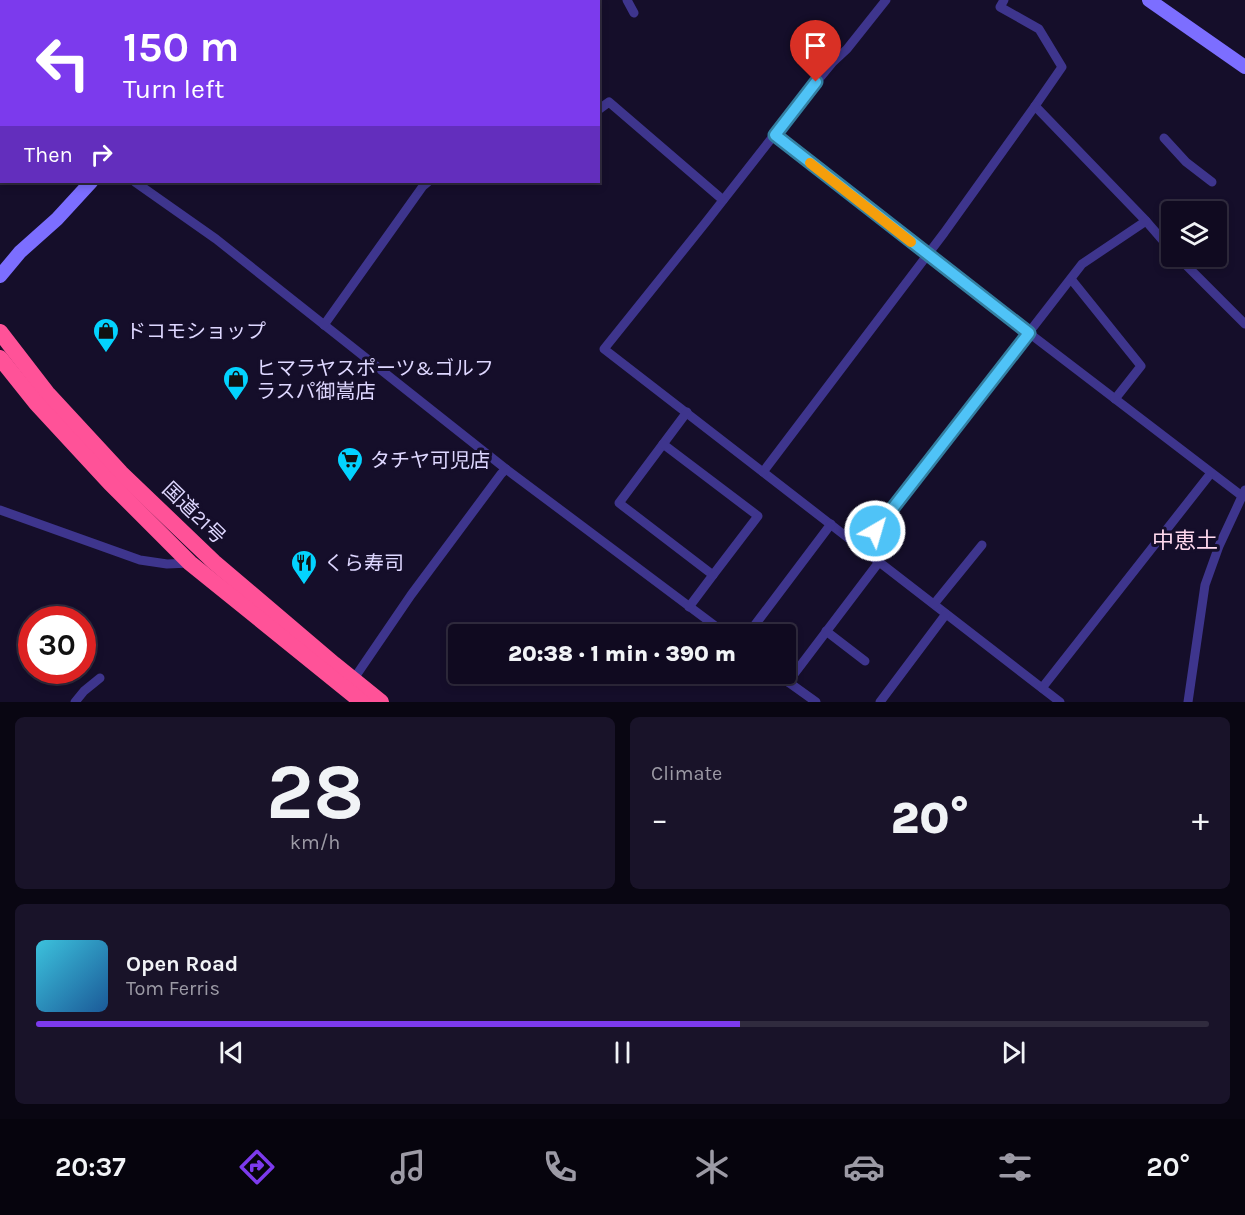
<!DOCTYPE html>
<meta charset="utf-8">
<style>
body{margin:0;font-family:Karla,"Noto Sans JP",sans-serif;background:#191329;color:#f1f3f6;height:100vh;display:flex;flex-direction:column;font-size:22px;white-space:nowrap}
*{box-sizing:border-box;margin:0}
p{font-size:20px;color:#9c9aa5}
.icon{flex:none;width:33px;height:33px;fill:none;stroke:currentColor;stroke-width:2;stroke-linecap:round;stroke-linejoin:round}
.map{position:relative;height:702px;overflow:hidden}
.sheet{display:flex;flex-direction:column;gap:15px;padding:15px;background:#090612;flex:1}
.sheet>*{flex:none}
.guide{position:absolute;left:0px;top:0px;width:600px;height:183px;box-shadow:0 3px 9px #0003,0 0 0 2px #302b3e;background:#7c3aed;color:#fff;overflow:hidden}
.fabs{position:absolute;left:1161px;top:201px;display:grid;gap:12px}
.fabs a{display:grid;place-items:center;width:66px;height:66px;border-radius:6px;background:#100a20;box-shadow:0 3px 9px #0003,0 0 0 2px #302b3e;font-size:30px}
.speed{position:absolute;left:18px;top:606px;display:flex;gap:12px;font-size:30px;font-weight:700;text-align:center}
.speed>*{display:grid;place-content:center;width:78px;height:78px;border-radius:50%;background:#100a20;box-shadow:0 3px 9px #0003,0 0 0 2px #302b3e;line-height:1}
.speed .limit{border:9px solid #d22;background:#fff;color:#111}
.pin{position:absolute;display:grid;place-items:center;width:51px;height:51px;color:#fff;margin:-62px -26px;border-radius:50% 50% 50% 0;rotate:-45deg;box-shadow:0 0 6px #0007}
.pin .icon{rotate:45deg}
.me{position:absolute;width:66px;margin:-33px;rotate:38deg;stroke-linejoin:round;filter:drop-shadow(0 0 4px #0008)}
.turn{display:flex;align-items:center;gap:21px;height:126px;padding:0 24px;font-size:27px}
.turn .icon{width:78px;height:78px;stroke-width:2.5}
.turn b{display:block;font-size:42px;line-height:51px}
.then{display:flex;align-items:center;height:57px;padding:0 24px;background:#0003;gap:12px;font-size:22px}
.big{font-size:45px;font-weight:800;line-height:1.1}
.sheet .card{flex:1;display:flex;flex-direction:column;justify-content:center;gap:9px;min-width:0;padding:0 21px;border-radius:9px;background:#191329}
.sheet .dial{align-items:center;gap:0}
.dial b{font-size:78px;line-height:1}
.song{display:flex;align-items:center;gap:18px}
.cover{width:72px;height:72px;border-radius:9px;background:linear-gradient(135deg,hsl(190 70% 55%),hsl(210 70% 35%))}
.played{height:6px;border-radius:3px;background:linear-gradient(90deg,#7c3aed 60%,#302b3e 60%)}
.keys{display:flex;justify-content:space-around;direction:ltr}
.heat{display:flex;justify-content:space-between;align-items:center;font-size:33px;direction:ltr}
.sheet .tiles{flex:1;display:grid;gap:15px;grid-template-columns:1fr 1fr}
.card:last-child{grid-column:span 2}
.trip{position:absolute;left:448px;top:624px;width:348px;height:60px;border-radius:6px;background:#100a20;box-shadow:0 3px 9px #0003,0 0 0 2px #302b3e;font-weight:800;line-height:60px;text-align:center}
.tab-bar{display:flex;height:96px;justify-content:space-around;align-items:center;background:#06040d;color:#9c9aa5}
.tab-bar .icon{width:42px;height:42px}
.tab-bar .current{color:#7c3aed}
.tab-bar b{font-size:27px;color:#f1f3f6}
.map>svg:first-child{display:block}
</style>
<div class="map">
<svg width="1245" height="702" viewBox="0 0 1245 702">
<rect width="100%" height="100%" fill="#150e2a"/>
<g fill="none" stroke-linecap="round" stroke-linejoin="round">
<g stroke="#3e358d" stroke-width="9">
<polyline points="627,0 634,13"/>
<path d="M886,0L847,49L833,62L800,102L706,222L604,349C757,466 907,585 1060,702"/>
<polyline points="1004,0 1000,7 1039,29 1062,67 1035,106 1146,221 1172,251"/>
<polyline points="66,2 68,0"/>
<polyline points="237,2 239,0"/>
<polyline points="493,2 493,0"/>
<polyline points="0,80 2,78"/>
<polyline points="0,90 2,91"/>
<polyline points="598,110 609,102 723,200"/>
<polyline points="775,135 991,304 1242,496"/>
<polyline points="1164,138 1186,162 1212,182"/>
<polyline points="135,182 216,239 506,469 726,634"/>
<polyline points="1177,256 1245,324"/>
<polyline points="1071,279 1141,366 1115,399"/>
<polyline points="324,325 423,186 428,182"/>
<polyline points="687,412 619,503 713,575 689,607"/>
<polyline points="663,444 758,516 713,575"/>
<polyline points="763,472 944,233 1035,106"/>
<polyline points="0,510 140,560 167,564 190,563"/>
<polyline points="861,549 1082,264 1146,221"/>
<polyline points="934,604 982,545"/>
<polyline points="826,631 865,661"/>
<polyline points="748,634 831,524"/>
<polyline points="777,674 816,702"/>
<polyline points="353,680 411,595 501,474 506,469"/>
<polyline points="788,682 879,562"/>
<polyline points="1042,688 1211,473"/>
<polyline points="75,702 84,691 100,678"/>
<polyline points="880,702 946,614"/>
<polyline points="1188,702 1205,585 1219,546 1245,490"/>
</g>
<g stroke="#7c6eff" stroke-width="14">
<polyline points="1149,0 1245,67"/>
<polyline points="0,276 20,252 57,219 91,182"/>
</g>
<g stroke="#ff5298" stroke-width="16">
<polyline points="0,332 47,393 121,473 214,562 334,664 381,702"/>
<polyline points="0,358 36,403 110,483 190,563 362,702"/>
</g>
</g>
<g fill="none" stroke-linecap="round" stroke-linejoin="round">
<defs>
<polyline id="route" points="816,82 775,135 1029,333 875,531"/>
</defs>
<use href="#route" stroke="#337fa1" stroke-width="15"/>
<use href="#route" stroke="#4fc3f7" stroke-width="10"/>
<polyline stroke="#f59e0b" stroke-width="10" points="810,163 911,242"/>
</g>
<defs>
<symbol id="shop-pin" viewBox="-11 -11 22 30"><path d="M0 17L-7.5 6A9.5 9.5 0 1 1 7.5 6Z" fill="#03d3ff" stroke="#150e2a"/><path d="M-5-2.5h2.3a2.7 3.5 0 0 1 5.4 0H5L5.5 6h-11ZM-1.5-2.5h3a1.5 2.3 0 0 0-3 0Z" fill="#111"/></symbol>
<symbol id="supermarket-pin" viewBox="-11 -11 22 30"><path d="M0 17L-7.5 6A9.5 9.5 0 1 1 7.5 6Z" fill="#03d3ff" stroke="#150e2a"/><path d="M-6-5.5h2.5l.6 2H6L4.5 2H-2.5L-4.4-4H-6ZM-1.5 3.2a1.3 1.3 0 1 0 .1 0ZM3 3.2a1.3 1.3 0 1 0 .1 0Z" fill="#111"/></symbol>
<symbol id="restaurant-pin" viewBox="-11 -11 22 30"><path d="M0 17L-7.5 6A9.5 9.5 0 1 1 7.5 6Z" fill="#03d3ff" stroke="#150e2a"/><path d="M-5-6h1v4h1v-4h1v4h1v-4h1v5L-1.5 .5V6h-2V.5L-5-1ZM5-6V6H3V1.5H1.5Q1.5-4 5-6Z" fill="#111"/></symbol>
</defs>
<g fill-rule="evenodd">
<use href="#shop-pin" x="91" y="316" width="30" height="40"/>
<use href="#shop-pin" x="221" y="364" width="30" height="40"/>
<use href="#supermarket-pin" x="335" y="445" width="30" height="40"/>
<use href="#restaurant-pin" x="289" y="548" width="30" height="40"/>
</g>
<g text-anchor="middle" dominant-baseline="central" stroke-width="6" stroke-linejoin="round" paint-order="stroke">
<g font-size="20" fill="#ded7ff" stroke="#150e2a" text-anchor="start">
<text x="126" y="331">ドコモショップ</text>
<text x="256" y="368">ヒマラヤスポーツ&amp;ゴルフ<tspan x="256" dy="23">ラスパ御嵩店</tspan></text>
<text x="370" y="460">タチヤ可児店</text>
<text x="324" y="563">くら寿司</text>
</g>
<g font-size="20" fill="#ded7ff" stroke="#150e2a">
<text transform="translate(194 513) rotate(44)">国道21号</text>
</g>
<g font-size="22" fill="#ffd9ee" stroke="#150e2a">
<text x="1185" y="541">中恵土</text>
</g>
</g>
</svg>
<div class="fabs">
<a><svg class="icon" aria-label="layers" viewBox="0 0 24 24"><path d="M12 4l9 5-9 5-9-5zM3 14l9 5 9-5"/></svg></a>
</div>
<div class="speed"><div class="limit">30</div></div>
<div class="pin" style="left:816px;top:82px;background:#d93025"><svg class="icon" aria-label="arrive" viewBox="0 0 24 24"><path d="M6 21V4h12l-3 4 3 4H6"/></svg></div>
<svg class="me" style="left:875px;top:531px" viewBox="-20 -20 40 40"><circle r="17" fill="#4fc3f7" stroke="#fff" stroke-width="3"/><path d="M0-11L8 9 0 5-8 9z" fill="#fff"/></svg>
<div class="trip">20:38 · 1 min · 390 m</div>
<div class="guide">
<div class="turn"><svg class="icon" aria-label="left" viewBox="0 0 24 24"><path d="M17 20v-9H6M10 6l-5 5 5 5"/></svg><div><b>150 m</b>Turn left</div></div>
<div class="then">Then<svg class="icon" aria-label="right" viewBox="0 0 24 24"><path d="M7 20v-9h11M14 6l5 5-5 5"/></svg></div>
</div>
</div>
<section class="sheet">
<div class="tiles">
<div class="card dial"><b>28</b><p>km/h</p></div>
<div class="card"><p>Climate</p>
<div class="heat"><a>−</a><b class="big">20°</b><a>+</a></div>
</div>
<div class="card">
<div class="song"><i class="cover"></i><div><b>Open Road</b><p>Tom Ferris</p></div></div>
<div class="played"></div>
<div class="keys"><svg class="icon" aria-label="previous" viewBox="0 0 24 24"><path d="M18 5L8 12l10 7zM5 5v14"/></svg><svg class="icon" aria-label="pause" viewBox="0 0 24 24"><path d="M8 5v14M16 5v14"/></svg><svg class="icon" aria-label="next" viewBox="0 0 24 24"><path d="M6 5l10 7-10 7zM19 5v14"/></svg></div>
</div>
</div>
</section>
<nav class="tab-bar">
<b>20:37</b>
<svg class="icon current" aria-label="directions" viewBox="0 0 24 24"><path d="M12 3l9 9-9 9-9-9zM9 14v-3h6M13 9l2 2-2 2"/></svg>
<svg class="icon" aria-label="music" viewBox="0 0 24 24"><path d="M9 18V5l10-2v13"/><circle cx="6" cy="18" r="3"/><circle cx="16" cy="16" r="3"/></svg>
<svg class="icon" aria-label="phone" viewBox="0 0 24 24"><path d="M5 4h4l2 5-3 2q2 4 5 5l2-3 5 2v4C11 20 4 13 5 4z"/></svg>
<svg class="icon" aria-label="climate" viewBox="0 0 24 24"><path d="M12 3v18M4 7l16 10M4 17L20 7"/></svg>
<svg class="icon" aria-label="car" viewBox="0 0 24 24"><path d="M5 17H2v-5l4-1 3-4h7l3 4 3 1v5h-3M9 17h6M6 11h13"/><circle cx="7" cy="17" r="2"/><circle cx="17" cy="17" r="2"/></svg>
<svg class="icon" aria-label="filters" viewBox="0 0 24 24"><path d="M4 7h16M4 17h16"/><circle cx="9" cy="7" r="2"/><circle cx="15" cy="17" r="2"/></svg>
<b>20°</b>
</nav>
